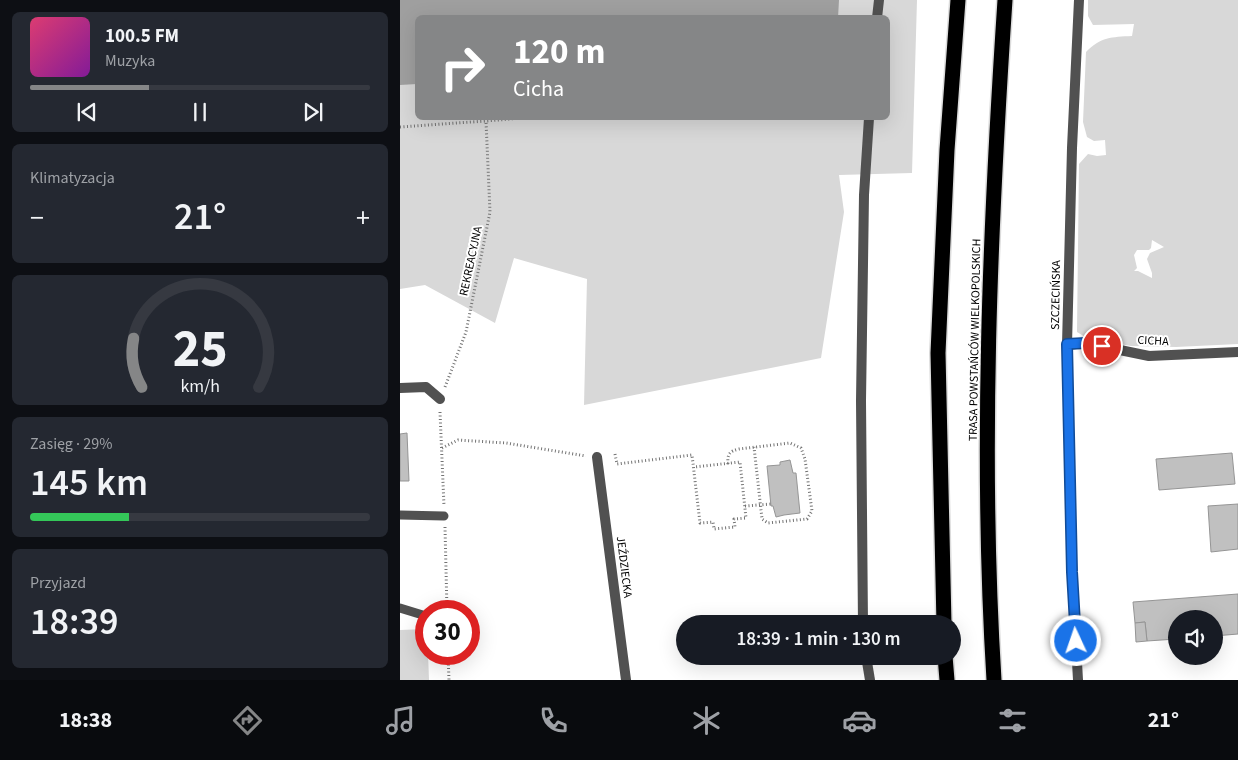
<!DOCTYPE html>
<html lang="pl">
<meta charset="utf-8">
<style>
body{margin:0;font-family:"Source Sans 3",sans-serif;background:#242831;color:#f1f3f6;height:100vh;display:flex;flex-direction:column;font-size:19px;white-space:nowrap}
*{box-sizing:border-box;margin:0}
p{font-size:16px;color:#9ea1a6}
.icon{flex:none;width:28px;height:28px;fill:none;stroke:currentColor;stroke-width:2;stroke-linecap:round;stroke-linejoin:round}
.map{position:relative;flex:1;overflow:hidden}
.details{display:flex;flex-direction:column;gap:12px;padding:12px;background:#0d0f14;width:400px}
.details>*{flex:none}
.hud{position:absolute;left:15px;top:15px;width:475px;height:105px;border-radius:8px;box-shadow:0 5px 20px #0002;background:#858687;color:#fff;overflow:hidden}
.tools{position:absolute;left:768px;top:610px;display:grid;gap:10px}
.tools a{display:grid;place-items:center;width:55px;height:55px;border-radius:50%;background:#171b24;box-shadow:0 5px 20px #0002;font-size:25px}
.speed{position:absolute;left:15px;top:600px;display:flex;gap:10px;font-size:25px;font-weight:700;text-align:center}
.speed>*{display:grid;place-content:center;width:65px;height:65px;border-radius:50%;background:#171b24;box-shadow:0 5px 20px #0002;line-height:1}
.speed .limit{border:8px solid #d22;background:#fff;color:#111}
.pin{position:absolute;display:grid;place-items:center;width:42px;height:42px;color:#fff;margin:-21px;border:2px solid #fff;border-radius:50%;box-shadow:0 1px 5px #0007}
.me{position:absolute;width:55px;margin:-28px;rotate:357deg;stroke-linejoin:round;filter:drop-shadow(0 0 4px #0008)}
.turn{display:flex;align-items:center;gap:18px;height:105px;padding:0 15px;font-size:22px}
.turn .icon{width:65px;height:65px;stroke-width:2.5}
.turn b{display:block;font-size:35px;line-height:42px}
.big{font-size:38px;font-weight:600;line-height:1.1}
.details .tile{flex:1;display:flex;flex-direction:column;justify-content:center;gap:8px;min-width:0;padding:0 18px;border-radius:8px;background:#242831}
.details .dial{align-items:center;gap:0}
.dial svg{height:130px;overflow:visible;fill:none;stroke:#363941;stroke-width:7;stroke-linecap:round;text-anchor:middle}
.dial text{fill:#f1f3f6;stroke:none}
.song{display:flex;align-items:center;gap:15px}
.cover{width:60px;height:60px;border-radius:8px;background:linear-gradient(135deg,hsl(340 70% 55%),hsl(290 70% 35%))}
.played{height:5px;border-radius:2px;background:linear-gradient(90deg,#858687 35%,#363941 35%)}
.keys{display:flex;justify-content:space-around;direction:ltr}
.heat{display:flex;justify-content:space-between;align-items:center;font-size:28px;direction:ltr}
.charge{height:8px;border-radius:4px;background:linear-gradient(90deg,#34c759 29%,#363941 0)}
.trip{position:absolute;left:276px;top:615px;width:285px;height:50px;border-radius:25px;background:#171b24;box-shadow:0 5px 20px #0002;font-weight:600;line-height:50px;text-align:center}
.tab-bar{display:flex;height:80px;justify-content:space-around;align-items:center;background:#090b0e;color:#9ea1a6}
.tab-bar .icon{width:35px;height:35px}
.tab-bar .selected{color:#858687}
.tab-bar b{font-size:22px;color:#f1f3f6}
main{display:flex;flex:1;min-height:0}
.map>svg:first-child{display:block}
</style>
<main>
<section class="details">
<div class="tile">
<div class="song"><i class="cover"></i><div><b>100.5 FM</b><p>Muzyka</p></div></div>
<div class="played"></div>
<div class="keys"><svg class="icon" aria-label="previous" viewBox="0 0 24 24"><path d="M18 5L8 12l10 7zM5 5v14"/></svg><svg class="icon" aria-label="pause" viewBox="0 0 24 24"><path d="M8 5v14M16 5v14"/></svg><svg class="icon" aria-label="next" viewBox="0 0 24 24"><path d="M6 5l10 7-10 7zM19 5v14"/></svg></div>
</div>
<div class="tile"><p>Klimatyzacja</p>
<div class="heat"><a>−</a><b class="big">21°</b><a>+</a></div>
</div>
<div class="tile dial"><svg viewBox="0 0 100 80">
<path d="M14 69A42 42 0 1 1 86 69"/>
<path d="M14 69A42 42 0 0 1 9 39" stroke="#858687"/>
<text x="50" y="56" font-size="32" font-weight="700">25</text>
<text x="50" y="72" font-size="11">km/h</text>
</svg></div>
<div class="tile"><p>Zasięg · 29%</p><b class="big">145 km</b><div class="charge"></div></div>
<div class="tile"><p>Przyjazd</p><b class="big">18:39</b></div>
</section>
<div class="map">
<svg width="838" height="680" viewBox="0 0 838 680">
<rect width="100%" height="100%" fill="#fff"/>
<g fill="#d8d8d8" fill-rule="evenodd">
<path d="M0,0H517L512,173L439,175L444,212L421,358L184,405L187,279L114,258L95,323L25,285L0,289ZM18,18H488V118H18Z"/>
<path d="M688,0H838V344L776,347L731,346L687,338L677,332L679,164L688,154L697,156L706,155L705,140L694,141L687,137L683,122L686,52C701,37 711,37 732,36L734,24L693,25L688,16ZM752,240L764,247L750,253L747,259L752,273V278L738,271H734L737,268L734,255L737,250H749L751,248Z"/>
<polygon points="26,629 26,654 28,654 29,680 0,680 0,630"/>
</g>
<polygon fill="#9f9f9f" points="0,0 439,0 438,18 18,18 17,84 0,85"/>
<g fill="#c0c0c0" stroke="#959595">
<polygon points="7,433 9,481 0,481 0,434"/>
<polygon points="832,453 835,484 759,490 756,459"/>
<polygon points="390,460 393,473 396,473 400,513 384,515 376,517 373,506 371,506 367,466 380,465 380,462"/>
<polygon points="838,504 838,549 811,552 808,506"/>
<polygon points="838,594 838,634 814,636 814,619 776,619 776,639 747,641 745,622 735,623 733,602"/>
<polygon points="745,622 747,641 736,642 735,623"/>
</g>
<g fill="none" stroke-linecap="round" stroke-linejoin="round">
<defs>
<g id="highway">
<polyline points="544,624 538,353 547,150 558,0"/>
<polyline points="545,656 547,680"/>
<path d="M594,680C580,454 590,226 605,0"/>
</g>
</defs>
<use href="#highway" stroke="#dbdbdb" stroke-width="18"/>
<g stroke="#737373" stroke-width="3" stroke-dasharray="1 2.5" stroke-linecap="butt">
<polyline points="0,127 86,121 122,118"/>
<polyline points="45,387 66,332 90,212 86,121"/>
<polyline points="40,412 44,506"/>
<polyline points="42,448 58,440 106,443 186,456"/>
<polyline points="215,454 217,464 292,455 300,523 313,522 314,529 335,527 334,519 346,518 340,462 294,467"/>
<path d="M328,464C327,454 330,451 339,449L390,443L401,448L405,459L412,511L407,519L368,523L362,519L354,447"/>
<polyline points="345,506 371,504"/>
<polyline points="45,527 47,611"/>
<polyline points="48,654 49,680"/>
</g>
<g stroke="#515151" stroke-width="9">
<polyline points="0,515 44,516"/>
<polyline points="0,608 26,616"/>
</g>
<g stroke="#515151" stroke-width="10">
<polyline points="477,18 479,0"/>
<polyline points="667,345 686,343 749,356 838,352"/>
<polyline points="0,388 26,387 40,399"/>
<polyline points="197,457 226,680"/>
<polyline points="463,624 461,401 464,195 469,118"/>
<polyline points="466,656 470,680"/>
<polyline points="678,680 672,572 667,345 672,148 679,0"/>
</g>
<use href="#highway" stroke="#000" stroke-width="15"/>
</g>
<g fill="none" stroke-linecap="round" stroke-linejoin="round">
<defs>
<polyline id="route" points="676,641 672,572 667,344 686,343 702,346"/>
</defs>
<use href="#route" stroke="#114b97" stroke-width="12"/>
<use href="#route" stroke="#1a73e8" stroke-width="9"/>
</g>
<g text-anchor="middle" dominant-baseline="central" stroke-width="4" stroke-linejoin="round" paint-order="stroke">
<g font-size="12" fill="#000" stroke="#fff">
<text transform="translate(71 261) rotate(-78)">REKREACYJNA</text>
<text transform="translate(656 295) rotate(-89)">SZCZECIŃSKA</text>
<text transform="translate(575 340) rotate(-89)">TRASA POWSTAŃCÓW WIELKOPOLSKICH</text>
<text transform="translate(753 341) rotate(3)">CICHA</text>
<text transform="translate(224 567) rotate(83)">JEŹDZIECKA</text>
</g>
</g>
</svg>
<div class="tools">
<a><svg class="icon" aria-label="sound" viewBox="0 0 24 24"><path d="M4 9h4l5-4v14l-5-4H4zM17 9q2 3 0 6"/></svg></a>
</div>
<div class="speed"><div class="limit">30</div></div>
<div class="pin" style="left:702px;top:346px;background:#d93025"><svg class="icon" aria-label="arrive" viewBox="0 0 24 24"><path d="M6 21V4h12l-3 4 3 4H6"/></svg></div>
<svg class="me" style="left:676px;top:641px" viewBox="-20 -20 40 40"><circle r="17" fill="#1a73e8" stroke="#fff" stroke-width="3"/><path d="M0-11L8 9 0 5-8 9z" fill="#fff"/></svg>
<div class="trip">18:39 · 1 min · 130 m</div>
<div class="hud">
<div class="turn"><svg class="icon" aria-label="right" viewBox="0 0 24 24"><path d="M7 20v-9h11M14 6l5 5-5 5"/></svg><div><b>120 m</b>Cicha</div></div>
</div>
</div>
</main>
<nav class="tab-bar">
<b>18:38</b>
<svg class="icon selected" aria-label="directions" viewBox="0 0 24 24"><path d="M12 3l9 9-9 9-9-9zM9 14v-3h6M13 9l2 2-2 2"/></svg>
<svg class="icon" aria-label="music" viewBox="0 0 24 24"><path d="M9 18V5l10-2v13"/><circle cx="6" cy="18" r="3"/><circle cx="16" cy="16" r="3"/></svg>
<svg class="icon" aria-label="phone" viewBox="0 0 24 24"><path d="M5 4h4l2 5-3 2q2 4 5 5l2-3 5 2v4C11 20 4 13 5 4z"/></svg>
<svg class="icon" aria-label="climate" viewBox="0 0 24 24"><path d="M12 3v18M4 7l16 10M4 17L20 7"/></svg>
<svg class="icon" aria-label="car" viewBox="0 0 24 24"><path d="M5 17H2v-5l4-1 3-4h7l3 4 3 1v5h-3M9 17h6M6 11h13"/><circle cx="7" cy="17" r="2"/><circle cx="17" cy="17" r="2"/></svg>
<svg class="icon" aria-label="filters" viewBox="0 0 24 24"><path d="M4 7h16M4 17h16"/><circle cx="9" cy="7" r="2"/><circle cx="15" cy="17" r="2"/></svg>
<b>21°</b>
</nav>
